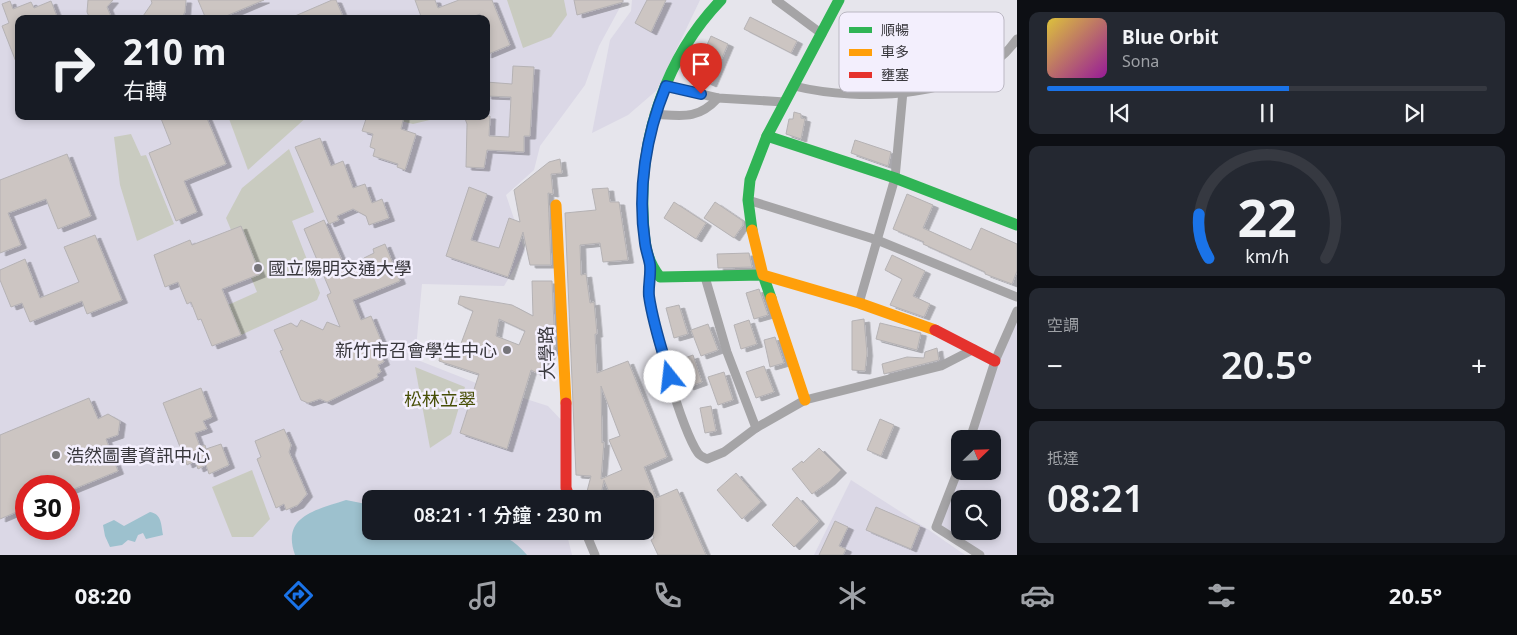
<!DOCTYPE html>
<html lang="zh-TW">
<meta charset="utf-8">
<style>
body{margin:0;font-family:"Noto Sans","Noto Sans TC",sans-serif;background:#242831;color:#f1f3f6;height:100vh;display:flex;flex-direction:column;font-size:19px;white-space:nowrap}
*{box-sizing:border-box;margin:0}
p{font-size:16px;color:#9ea1a6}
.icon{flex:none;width:28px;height:28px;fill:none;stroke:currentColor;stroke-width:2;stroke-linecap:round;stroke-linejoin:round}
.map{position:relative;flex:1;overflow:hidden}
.panel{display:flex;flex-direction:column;gap:12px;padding:12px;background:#0d0f14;width:500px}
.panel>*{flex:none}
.banner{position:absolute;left:15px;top:15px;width:475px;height:105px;border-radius:10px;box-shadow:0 2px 8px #0003;background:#171b24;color:#f1f3f6;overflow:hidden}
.needle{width:32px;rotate:67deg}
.buttons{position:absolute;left:951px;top:430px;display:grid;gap:10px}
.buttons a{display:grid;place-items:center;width:50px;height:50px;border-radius:10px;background:#171b24;box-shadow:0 2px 8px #0003;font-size:25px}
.speed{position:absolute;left:15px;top:475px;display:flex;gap:10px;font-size:25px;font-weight:700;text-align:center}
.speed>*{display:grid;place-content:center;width:65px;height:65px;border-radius:50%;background:#171b24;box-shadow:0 2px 8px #0003;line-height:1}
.speed .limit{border:8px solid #d22;background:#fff;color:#111}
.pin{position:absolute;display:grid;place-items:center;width:42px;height:42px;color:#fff;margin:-51px -21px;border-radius:50% 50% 50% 0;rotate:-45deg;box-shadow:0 0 5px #0007}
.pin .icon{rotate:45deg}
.me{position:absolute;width:55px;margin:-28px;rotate:344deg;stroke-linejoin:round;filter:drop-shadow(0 0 4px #0008)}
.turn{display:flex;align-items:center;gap:18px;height:105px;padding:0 25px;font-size:22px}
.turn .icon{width:65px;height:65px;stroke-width:2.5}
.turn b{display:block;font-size:35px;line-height:42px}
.big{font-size:38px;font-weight:600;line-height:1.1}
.panel .tile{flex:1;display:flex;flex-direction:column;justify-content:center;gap:8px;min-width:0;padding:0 18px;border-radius:10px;background:#242831}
.panel .dial{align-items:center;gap:0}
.dial svg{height:130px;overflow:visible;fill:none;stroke:#363941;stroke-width:7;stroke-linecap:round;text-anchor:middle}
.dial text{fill:#f1f3f6;stroke:none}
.song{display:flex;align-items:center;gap:15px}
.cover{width:60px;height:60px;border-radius:8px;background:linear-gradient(135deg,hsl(50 70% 55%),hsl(300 70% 35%))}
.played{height:5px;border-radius:2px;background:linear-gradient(90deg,#1a73e8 55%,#363941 55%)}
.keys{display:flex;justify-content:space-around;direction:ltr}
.heat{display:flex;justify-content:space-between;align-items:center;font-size:28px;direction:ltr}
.trip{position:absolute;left:362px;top:490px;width:292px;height:50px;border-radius:10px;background:#171b24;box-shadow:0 2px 8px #0003;font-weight:600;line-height:50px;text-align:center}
.tabs{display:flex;height:80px;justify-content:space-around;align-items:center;background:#090b0e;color:#9ea1a6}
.tabs .icon{width:35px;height:35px}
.tabs .current{color:#1a73e8}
.tabs b{font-size:22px;color:#f1f3f6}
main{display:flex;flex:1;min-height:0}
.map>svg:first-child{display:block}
</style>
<main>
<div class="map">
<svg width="1017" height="555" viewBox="0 0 1017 555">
<defs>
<filter id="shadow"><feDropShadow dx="5.5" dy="3" stdDeviation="0" flood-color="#0004"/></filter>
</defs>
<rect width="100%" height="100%" fill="#e6e5ec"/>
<g fill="#dbd8e6" fill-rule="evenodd">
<path d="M0,0H624L599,46L585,85L540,146L534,170L506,195L525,251L504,286L422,284L415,359L476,383L548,406L565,424V463L559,499H371V531H566L572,555H0ZM19,19H486V116H19ZM26,486H69V529H26Z"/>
<polygon points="632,0 700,0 657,90 628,115 592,133 610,40 631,11"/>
<path d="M1017,320V555H986L939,525L961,471H992V439H973L998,362ZM960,499H992V531H960Z"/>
<polygon points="851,480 929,530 965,555 814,555"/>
</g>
<g fill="#c9cbc0">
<polygon points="507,0 564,0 567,15 551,37 523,48"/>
<polygon points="228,116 308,116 248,170"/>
<polygon points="402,116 437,116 438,118 413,124 401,121"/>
<polygon points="131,134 141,156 146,155 174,224 137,241 120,185 114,137"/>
<polygon points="289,149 314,212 292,221 320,293 317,300 241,335 219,309 257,292 226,218 242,188"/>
<polygon points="415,367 465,387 451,434 430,448"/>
<polygon points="252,470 270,519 253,537 232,537 212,487"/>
</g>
<g fill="#9dc1ce">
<path d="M346,500L371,505V531H444C478,537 501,523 527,555H295C281,516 316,510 346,500Z"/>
<path d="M150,512C162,514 161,525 163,535L146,539L143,533L138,535L135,542L128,540L122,545L110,547L105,536L103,525L114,520L124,526Z"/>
</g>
<g fill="#ccc5c2" stroke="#b5b2b4" fill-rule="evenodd" filter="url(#shadow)">
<polygon points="88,0 113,0 107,7 112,19 90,19 87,12"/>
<polygon points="151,0 186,0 185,12 181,19 141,19 152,3"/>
<polygon points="198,0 264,0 219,19 206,19"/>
<polygon points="332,0 336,0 344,19 288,19"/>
<polygon points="415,0 435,0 438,8 459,0 492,0 510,45 486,55 486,19 481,19 480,14 467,19 422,19"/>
<polygon points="574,0 623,0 623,2 577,15"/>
<polygon points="647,0 666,0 651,32 635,23"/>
<polygon points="10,1 13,9 31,2 34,8 51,1 58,19 19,19 18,67 2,26 9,23 2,4"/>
<polygon points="750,17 797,41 791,53 744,29"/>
<polygon points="711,36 728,44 711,84 693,76"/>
<polygon points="513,66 534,67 530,136 524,136 524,152 487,150 484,168 466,167 467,124 464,116 490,116 489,136 509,137 511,97 486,96 486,82 512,84"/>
<polygon points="794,112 801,114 801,118 805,119 801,139 786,134 789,119 793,119"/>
<polygon points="160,116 206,116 226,164 184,181 197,212 176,221 149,153 171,144"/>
<polygon points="367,116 404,116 401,129 416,134 405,170 397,167 398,164 373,156 375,149 370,147 373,134 362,131"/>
<polygon points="320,138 331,166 343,161 353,188 365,184 372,203 382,199 389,218 369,225 366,216 353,209 337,216 339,220 329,224 295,147"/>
<polygon points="855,140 891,152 888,166 851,153"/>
<polygon points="67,154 91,216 58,229 46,199 8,213 21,245 0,253 0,180"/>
<polygon points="560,159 562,173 551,174 553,194 548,193 551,265 530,265 523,232 508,277 446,256 469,187 487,194 471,240 499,248 509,218 520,222 514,190 549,162"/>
<path d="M608,188L610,202H619L628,260L603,262L600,243L580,245L581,275L586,274L590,303L594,302L597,334H595L597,373L628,361L667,457L644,467L656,498L677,489L706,555H658L651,540L654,538L646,519V499H612L604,480L600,499H585L591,476L576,475L565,213L596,210L592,189ZM601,386L620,436L609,440L622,470L601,479L604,442L602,443Z"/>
<polygon points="907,194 933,205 923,228 971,250 981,228 1017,244 1017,271 1012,284 985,274 985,272 923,244 924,242 893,229"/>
<polygon points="674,202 706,223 696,239 664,218"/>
<polygon points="715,202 743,221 743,225 734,238 704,218"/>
<polygon points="324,220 347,272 366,264 364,258 374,253 373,249 385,244 400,281 353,300 361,320 371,316 385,350 380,352 384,362 378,365 381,372 377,374 378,377 327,402 320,399 308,403 301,400 280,351 283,350 274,330 291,323 297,327 301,320 323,330 327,322 340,327 327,295 331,293 304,229"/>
<polygon points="241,226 260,274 222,289 241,335 212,346 201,319 198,320 191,302 187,304 178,282 165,287 154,255 190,240 192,245"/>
<polygon points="95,235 122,300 87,314 82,301 30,322 22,303 11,307 0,280 0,270 25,259 40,298 79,282 64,247"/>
<polygon points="749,253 752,267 718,268 717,254"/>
<polygon points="892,255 925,271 913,296 930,304 924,317 890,305 902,279 885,270"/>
<path d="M532,281H552L555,346L539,374L531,370L507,449L460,433L479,374L439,361L442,343L459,349L473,311L458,304L460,296L512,305L533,316ZM499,319L525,331L519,345L496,336Z"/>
<polygon points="759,289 768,315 754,319 746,293"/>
<polygon points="679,305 688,334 674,338 666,308"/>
<polygon points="864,319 867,353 865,371 852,370 852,321"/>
<polygon points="749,320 757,344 741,349 734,325"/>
<polygon points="880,323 921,333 917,350 876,339"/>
<polygon points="708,324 718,350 701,356 691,330"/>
<polygon points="775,337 784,363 770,367 764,340"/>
<polygon points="937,348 939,360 884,374 882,364 907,357 924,358 925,352"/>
<polygon points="693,355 702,382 688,387 679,360"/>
<polygon points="764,366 774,392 756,398 746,372"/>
<polygon points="724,372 733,400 718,405 708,377"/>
<polygon points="201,388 212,417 203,421 207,429 195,433 200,447 205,445 206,449 221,444 229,465 209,474 206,465 198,469 195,461 187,465 163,403"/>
<polygon points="89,398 98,419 108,414 120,421 118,435 106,439 118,471 69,491 69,486 26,486 26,508 0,519 0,435"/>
<polygon points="711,406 716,431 705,433 700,408"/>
<polygon points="880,419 894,425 881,456 867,450"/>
<polygon points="284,429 291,445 289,452 307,494 298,505 286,510 284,504 276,508 257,459 261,457 255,441"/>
<polygon points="819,448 841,470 830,481 812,494 792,469 802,461 803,463"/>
<polygon points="736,473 761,502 742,519 717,490"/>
<polygon points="797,497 819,521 794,547 772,525"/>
<polygon points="876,507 920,526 911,549 866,530"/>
<polygon points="835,521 848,527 839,546 846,549 843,555 819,555"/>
</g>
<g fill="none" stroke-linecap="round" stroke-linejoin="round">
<g stroke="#a5a4a6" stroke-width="9">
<polyline points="776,0 822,34"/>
<polyline points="666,86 718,98 785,102"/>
<path d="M794,86C859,102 975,100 1017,39"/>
<path d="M654,114C682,116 698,120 718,98"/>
<polyline points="748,200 877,240 1017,297"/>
<path d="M650,266C650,275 648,284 649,293C650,321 682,430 698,453C700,456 703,457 707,459L724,452L756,428L805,400L941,366L974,349"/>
<polyline points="705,277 727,352 756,428"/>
<polyline points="859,303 895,178 903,91"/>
<polyline points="970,439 995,361 1017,311"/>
<polyline points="960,465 936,527 980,555"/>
<polyline points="585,531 595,555"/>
</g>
<g stroke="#30b455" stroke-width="11">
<path d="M721,0C667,56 640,135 643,212C644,236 644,258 660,277L763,275L771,298"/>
<polyline points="767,136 895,178 1017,225"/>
<polyline points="752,230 748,200 750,180 767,136 839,0"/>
</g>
<g stroke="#ff9f0a" stroke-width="11">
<polyline points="556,205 566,403"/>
<polyline points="752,230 763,275 859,303 935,330"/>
<polyline points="771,298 805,400"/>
</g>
<g stroke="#e5322d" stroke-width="11">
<polyline points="935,330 995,361"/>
<polyline points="566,403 566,488 570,499"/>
</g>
</g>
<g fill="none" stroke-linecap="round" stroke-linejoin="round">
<defs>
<path id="route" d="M670,377C662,350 653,324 649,296C648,286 651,276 650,265C649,258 646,251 645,243C637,190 646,135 666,86L701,94"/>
</defs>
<use href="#route" stroke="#114b97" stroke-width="12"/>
<use href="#route" stroke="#1a73e8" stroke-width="9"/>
</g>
<g fill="#76757a" stroke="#f3effd" stroke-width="2">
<circle cx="258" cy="268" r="5"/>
<circle cx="507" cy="350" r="5"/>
<circle cx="56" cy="455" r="5"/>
</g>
<g text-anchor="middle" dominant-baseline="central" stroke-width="5" stroke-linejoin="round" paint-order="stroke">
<g font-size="18" fill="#39383d" stroke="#f3effd" text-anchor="start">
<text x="268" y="268">國立陽明交通大學</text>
<text x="497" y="350" text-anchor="end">新竹市召會學生中心</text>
<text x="66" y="455">浩然圖書資訊中心</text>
</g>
<g font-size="18" fill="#39383d" stroke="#f3effd">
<text transform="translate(546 353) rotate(-92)">大學路</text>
</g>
<g font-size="18" fill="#474e06" stroke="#f3effd">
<text x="440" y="399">松林立翠</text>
</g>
</g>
<rect x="839" y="12" width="165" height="80" rx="8" fill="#f3effd" stroke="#bbb8c3" stroke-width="1"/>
<rect x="849" y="27" width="23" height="6" fill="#30b455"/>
<rect x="849" y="49" width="23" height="7" fill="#ff9f0a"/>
<rect x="849" y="72" width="23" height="6" fill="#e5322d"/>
<g font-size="14" fill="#39383d">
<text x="881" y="35">順暢</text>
<text x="881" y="57">車多</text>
<text x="881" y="80">壅塞</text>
</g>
</svg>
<div class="buttons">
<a><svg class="needle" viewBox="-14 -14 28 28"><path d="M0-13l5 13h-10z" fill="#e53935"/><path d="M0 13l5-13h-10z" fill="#9ea1a6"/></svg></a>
<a><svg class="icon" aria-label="search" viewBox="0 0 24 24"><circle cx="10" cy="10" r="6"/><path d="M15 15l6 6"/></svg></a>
</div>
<div class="speed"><div class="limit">30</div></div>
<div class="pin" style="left:701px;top:94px;background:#d93025"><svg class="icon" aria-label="arrive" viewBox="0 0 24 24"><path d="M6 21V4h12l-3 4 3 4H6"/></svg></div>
<svg class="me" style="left:670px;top:377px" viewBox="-20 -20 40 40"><circle r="19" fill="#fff"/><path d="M0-13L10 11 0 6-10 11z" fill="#1a73e8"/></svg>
<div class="trip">08:21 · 1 分鐘 · 230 m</div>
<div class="banner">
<div class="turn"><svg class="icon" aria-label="right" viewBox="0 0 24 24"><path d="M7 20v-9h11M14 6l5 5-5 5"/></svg><div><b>210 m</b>右轉</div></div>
</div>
</div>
<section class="panel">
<div class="tile">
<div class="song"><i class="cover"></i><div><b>Blue Orbit</b><p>Sona</p></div></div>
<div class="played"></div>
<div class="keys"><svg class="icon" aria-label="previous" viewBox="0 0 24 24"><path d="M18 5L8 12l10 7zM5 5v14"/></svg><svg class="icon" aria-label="pause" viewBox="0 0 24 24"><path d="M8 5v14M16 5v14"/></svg><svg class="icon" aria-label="next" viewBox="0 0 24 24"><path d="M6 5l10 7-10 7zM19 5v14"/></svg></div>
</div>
<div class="tile dial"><svg viewBox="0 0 100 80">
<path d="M14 69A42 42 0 1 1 86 69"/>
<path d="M14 69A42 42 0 0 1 8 42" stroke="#1a73e8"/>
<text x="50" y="56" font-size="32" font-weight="700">22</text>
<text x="50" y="72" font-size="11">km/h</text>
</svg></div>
<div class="tile"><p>空調</p>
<div class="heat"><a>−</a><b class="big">20.5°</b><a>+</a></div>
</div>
<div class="tile"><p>抵達</p><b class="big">08:21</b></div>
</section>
</main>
<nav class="tabs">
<b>08:20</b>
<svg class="icon current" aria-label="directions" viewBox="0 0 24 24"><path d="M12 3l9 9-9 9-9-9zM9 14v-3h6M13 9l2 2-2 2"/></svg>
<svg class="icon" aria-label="music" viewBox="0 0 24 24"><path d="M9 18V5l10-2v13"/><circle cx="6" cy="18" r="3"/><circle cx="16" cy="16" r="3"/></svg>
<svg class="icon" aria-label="phone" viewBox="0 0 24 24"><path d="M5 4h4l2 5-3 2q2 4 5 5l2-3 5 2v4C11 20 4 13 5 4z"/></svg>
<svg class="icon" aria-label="climate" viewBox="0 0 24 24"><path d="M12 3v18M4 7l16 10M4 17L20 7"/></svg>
<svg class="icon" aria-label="car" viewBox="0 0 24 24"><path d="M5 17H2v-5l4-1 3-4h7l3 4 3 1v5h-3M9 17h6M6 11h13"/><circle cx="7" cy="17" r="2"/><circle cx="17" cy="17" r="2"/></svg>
<svg class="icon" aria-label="filters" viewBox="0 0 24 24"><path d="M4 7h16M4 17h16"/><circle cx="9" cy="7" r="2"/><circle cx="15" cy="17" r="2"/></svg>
<b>20.5°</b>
</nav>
